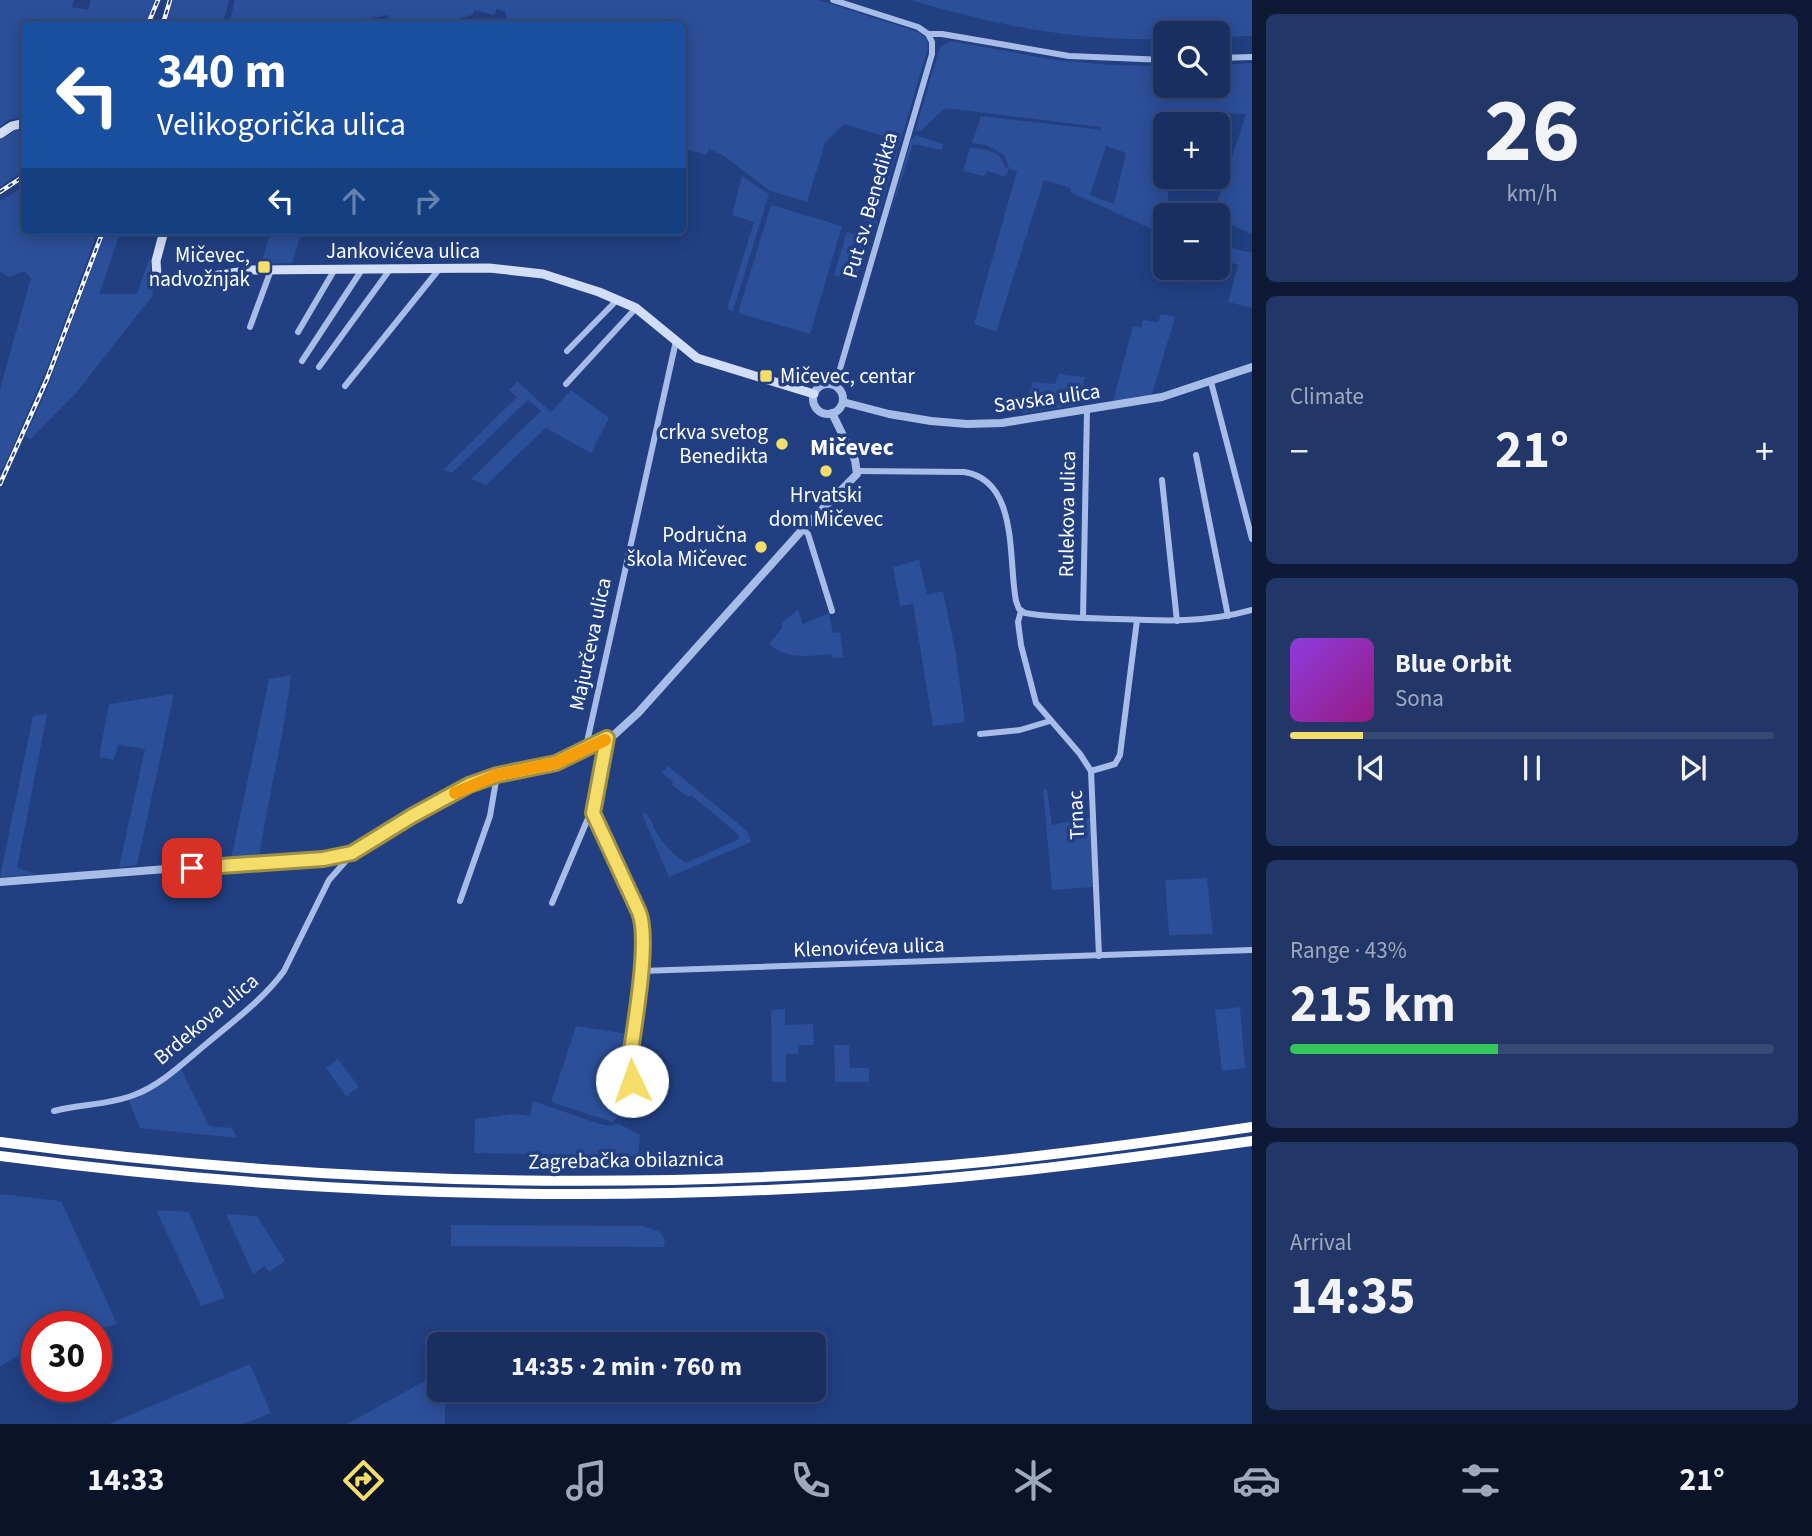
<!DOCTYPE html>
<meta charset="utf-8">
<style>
body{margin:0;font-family:"Source Sans 3",sans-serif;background:#223767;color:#f1f3f6;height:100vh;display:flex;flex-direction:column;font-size:26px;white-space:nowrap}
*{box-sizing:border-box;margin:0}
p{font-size:23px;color:#9fa9bd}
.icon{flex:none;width:38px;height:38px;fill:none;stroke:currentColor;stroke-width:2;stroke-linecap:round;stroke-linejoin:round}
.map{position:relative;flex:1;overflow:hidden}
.details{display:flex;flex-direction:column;gap:14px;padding:14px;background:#0e1a35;width:560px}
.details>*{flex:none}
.banner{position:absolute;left:21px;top:21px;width:665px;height:214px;border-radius:10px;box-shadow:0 4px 18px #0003,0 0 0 2px #374a76;background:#1a4fa0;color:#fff;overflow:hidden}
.tools{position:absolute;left:1153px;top:21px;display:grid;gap:14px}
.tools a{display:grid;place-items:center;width:77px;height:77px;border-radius:10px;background:#192f61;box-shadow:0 4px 18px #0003,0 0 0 2px #374a76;font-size:35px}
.speed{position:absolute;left:21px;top:1311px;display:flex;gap:14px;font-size:35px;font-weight:700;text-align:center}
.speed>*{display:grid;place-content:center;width:91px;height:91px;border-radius:50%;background:#192f61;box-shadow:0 4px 18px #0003,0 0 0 2px #374a76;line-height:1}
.speed .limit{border:10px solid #d22;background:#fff;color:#111}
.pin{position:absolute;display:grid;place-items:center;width:60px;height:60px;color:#fff;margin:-30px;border-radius:14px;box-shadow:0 4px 10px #0006}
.me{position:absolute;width:77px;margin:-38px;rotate:357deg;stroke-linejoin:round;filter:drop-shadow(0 0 5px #0008)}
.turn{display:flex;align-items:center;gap:24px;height:147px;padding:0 21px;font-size:32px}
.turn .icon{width:91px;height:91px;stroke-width:2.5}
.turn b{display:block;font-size:49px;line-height:60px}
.lanes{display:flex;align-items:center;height:66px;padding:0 21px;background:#0003;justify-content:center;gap:35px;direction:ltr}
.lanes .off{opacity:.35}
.big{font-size:52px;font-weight:700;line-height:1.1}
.details .card{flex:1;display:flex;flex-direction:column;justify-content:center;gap:10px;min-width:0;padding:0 24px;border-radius:10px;background:#223767}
.details .dial{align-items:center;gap:0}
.dial b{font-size:91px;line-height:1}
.song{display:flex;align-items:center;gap:21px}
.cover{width:84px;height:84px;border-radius:10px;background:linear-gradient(135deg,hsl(270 70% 55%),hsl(310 70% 35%))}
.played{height:7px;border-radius:4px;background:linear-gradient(90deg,#f4dd69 15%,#374a76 15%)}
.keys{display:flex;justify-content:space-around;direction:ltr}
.heat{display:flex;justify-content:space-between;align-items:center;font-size:38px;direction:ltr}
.charge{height:10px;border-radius:5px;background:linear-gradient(90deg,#34c759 43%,#374a76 0)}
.trip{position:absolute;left:427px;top:1332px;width:399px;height:70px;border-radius:10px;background:#192f61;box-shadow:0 4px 18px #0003,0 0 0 2px #374a76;font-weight:700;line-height:70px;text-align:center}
.tab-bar{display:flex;height:112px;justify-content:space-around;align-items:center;background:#0a1327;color:#9fa9bd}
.tab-bar .icon{width:49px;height:49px}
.tab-bar .selected{color:#f4dd69}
.tab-bar b{font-size:32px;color:#f1f3f6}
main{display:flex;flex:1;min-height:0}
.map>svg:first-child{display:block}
</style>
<main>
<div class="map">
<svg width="1252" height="1424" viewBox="0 0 1252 1424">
<rect width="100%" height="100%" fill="#213f81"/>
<g fill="#2b4f99" fill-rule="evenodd">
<polygon points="0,0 74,0 72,7 88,10 91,0 155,0 145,24 24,24 24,118 10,119 0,127"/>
<polygon points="173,0 229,0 223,24 166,24"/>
<polygon points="235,0 819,0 918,32 927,39 928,48 876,224 865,220 886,137 844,124 825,143 807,202 770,191 724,156 709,149 706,155 683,148 682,24 506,24 506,12 497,9 494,15 474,10 472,15 442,24 423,19 411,21 407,24 387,24 388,15 362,20 351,24 229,24"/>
<path d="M911,0H1252V36L1218,37V33H1166L1165,39C1079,42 993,25 911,0Z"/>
<path d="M950,41L1055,60L1110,65L1165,66L1166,86H1218V65L1252,63V234L1220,220L1218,215H1213L1246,114L1199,112L1193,124H1166V177H1171L1168,194L1169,215H1166L1165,235L1070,192L1071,188L1044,180L996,332L974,324L1017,171L1009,169L1006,177L987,171L984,176L963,171L970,147L986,150L999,155L1006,168H1009L1004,155L986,145L972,143L981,116L1102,130L1099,127L945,108L921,131H915L940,47ZM1106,146L1126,153L1114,204L1090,195Z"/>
<polygon points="24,128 24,171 0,187 0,140 17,129"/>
<polygon points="915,135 943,144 942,150 913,144 886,227 911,140"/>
<polygon points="742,176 769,194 733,311 727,309 754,222 732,215"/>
<polygon points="24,186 24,231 98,231 50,361 4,467 0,471 0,389 31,278 24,271 9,277 0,272 0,201"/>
<polygon points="771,205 842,226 810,334 738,313"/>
<polygon points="106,231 121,231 99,294 137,294 150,257 153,295 76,393 31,439 25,437 47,389"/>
<polygon points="271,231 302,231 292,263 261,264"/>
<polygon points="847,232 868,238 855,281 834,275"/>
<polygon points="1218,245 1252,253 1252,308 1228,302 1238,265 1218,258"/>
<polygon points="1161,314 1175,317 1152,394 1113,401 1133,326 1141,328 1143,320 1158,322"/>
<polygon points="1058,374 1085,377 1078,405 1022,413 1033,382 1055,384"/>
<polygon points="517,381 551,412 571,390 609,418 591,453 546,428 486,485 471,479 541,411 528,400 452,473 443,470 517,397 509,390"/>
<polygon points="919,560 927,595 943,591 956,655 965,722 933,726 913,604 900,606 893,567"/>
<path d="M798,610L803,624L829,613L833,633L840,632L843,657L833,658L832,654C808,656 787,660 769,644L782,628V622Z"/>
<path d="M291,675C284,737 268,797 259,858L231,859L269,679Z"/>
<polygon points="174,694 137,865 119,867 145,749 118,745 114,760 99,757 109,704"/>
<polygon points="47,714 17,868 37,874 0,877 33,716"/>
<path d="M668,766L747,831L751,842L669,877L642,814L645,813C652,819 653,826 657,834C666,846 673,855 686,863L739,839L738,834L691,795L688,797L672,785L673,782L662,773Z"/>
<polygon points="1043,789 1047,789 1052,825 1091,817 1093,887 1052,890"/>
<polygon points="1207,878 1213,934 1169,935 1165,880"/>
<polygon points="1240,1007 1245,1068 1222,1071 1215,1010"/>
<polygon points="785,1009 785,1025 813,1024 814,1045 799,1045 798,1054 786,1054 786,1082 772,1082 771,1010"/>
<polygon points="576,1026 629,1034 620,1115 613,1122 551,1102"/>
<polygon points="834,1045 849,1045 850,1068 869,1068 869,1082 835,1082"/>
<polygon points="338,1059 359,1087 346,1096 326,1068"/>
<polygon points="181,1069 209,1126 232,1128 237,1138 140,1128 129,1101 153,1089"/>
<polygon points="533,1101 600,1124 609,1126 619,1124 640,1135 638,1156 474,1153 475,1119 513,1114 530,1116"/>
<polygon points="0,1194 61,1201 117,1324 96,1330 96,1326 37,1326 37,1346 0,1366"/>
<polygon points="156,1210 189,1212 225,1298 201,1306"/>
<polygon points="226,1214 257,1216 285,1261 269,1272 265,1266 253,1274"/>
<polygon points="451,1225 643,1226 660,1232 665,1240 664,1247 451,1246"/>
<polygon points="250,1364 271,1413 244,1424 109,1424"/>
<polygon points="439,1373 439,1390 445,1390 445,1424 347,1424"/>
</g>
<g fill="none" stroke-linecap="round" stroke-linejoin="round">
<g stroke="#a7bde8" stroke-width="6">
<polyline points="833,0 918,27 928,34 942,34 1069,56 1166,60"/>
<polyline points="1218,58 1252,57"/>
<polyline points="250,327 271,270"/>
<polyline points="298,332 335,269"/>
<polyline points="567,351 618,299"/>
<polyline points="302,361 363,268"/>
<polyline points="319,367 391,268"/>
<polyline points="1211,382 1252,539"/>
<polyline points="566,384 636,308"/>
<polyline points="345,386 440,268"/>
<polyline points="835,386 932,54 932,42 928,34"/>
<polyline points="1196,455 1228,616"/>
<path d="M858,471L964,472C1019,480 1008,560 1016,601L1019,609L1025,613C1055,618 1087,618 1117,619C1163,621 1207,623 1252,610"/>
<polyline points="1162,480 1177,621"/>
<polyline points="803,529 808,534 832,611"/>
<polyline points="1021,611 1018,622 1021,645 1036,703 1080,754 1091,771 1099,956"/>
<polyline points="1083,618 1087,410"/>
<polyline points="980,734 1020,730 1050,721"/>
<path d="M607,739L593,813L639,912C653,946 630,1037 627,1078L632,1081H666"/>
<polyline points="585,751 676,341"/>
<polyline points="1091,771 1115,764 1120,755 1137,620"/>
<polyline points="460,901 490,816 497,775"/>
<polyline points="552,903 592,809"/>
<polyline points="641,971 1252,950"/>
<path d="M54,1111C80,1104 109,1105 134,1095C161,1085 183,1063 205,1045C232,1022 263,1000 284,971L329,880L352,854"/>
</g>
<g stroke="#a7bde8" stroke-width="8">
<circle cx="828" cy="399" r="15"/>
<polyline points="843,402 889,414 931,421 967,424 1002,423 1162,397 1252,367"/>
<polyline points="0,882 345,855 360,850 413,816 469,785 497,775 556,763 585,751 614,735 638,713 803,529 857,474 855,460 832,413"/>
</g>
<g stroke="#d2ddf6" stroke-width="9">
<polyline points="0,134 12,126 24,123"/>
<polyline points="164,231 156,261 157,275 162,279 179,281 252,270 489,268 543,274 599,292 636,308 697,358 814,394"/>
</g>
<g stroke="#fff" stroke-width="10">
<path d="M0,1142C315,1184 634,1192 951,1165C1052,1156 1152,1142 1252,1127"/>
<path d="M0,1156C280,1193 562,1203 844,1186C981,1178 1116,1160 1252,1141"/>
</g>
<defs>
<g id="rail">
<polyline points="148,24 158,0"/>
<polyline points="163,24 170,0"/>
<polyline points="0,192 24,176"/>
<polyline points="0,484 47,379 103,231"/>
</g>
</defs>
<use href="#rail" stroke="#fff" stroke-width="4.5"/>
<use href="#rail" stroke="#213f81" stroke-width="2" stroke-dasharray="5" stroke-linecap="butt"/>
</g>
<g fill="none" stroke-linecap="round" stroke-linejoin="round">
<defs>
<path id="route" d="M192,868L323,859L352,853L412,816L469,785L497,775L556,763L607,738L593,813L639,912C651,942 632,1037 628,1072L627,1078L632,1081"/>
</defs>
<use href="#route" stroke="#9f9044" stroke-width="18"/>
<use href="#route" stroke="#f4dd69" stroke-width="12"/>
<polyline stroke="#f59e0b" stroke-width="12" points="455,793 497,775 556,763 605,740"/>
</g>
<g fill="#f4dd69" stroke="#213f81" stroke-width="2.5">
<rect x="257" y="260" width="14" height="14" rx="3.5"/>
<rect x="759" y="369" width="14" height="14" rx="3.5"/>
<circle cx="782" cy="444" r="7"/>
<circle cx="826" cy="471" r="7"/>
<circle cx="761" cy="547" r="7"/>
</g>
<g text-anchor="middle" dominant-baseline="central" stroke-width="7" stroke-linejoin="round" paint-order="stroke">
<g font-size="21" fill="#fff" stroke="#213f81">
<text transform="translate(870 205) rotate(-74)">Put sv. Benedikta</text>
<text x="403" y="251">Jankovićeva ulica</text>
<text transform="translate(1047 398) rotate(-8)">Savska ulica</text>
<text transform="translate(1067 514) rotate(-89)">Rulekova ulica</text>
<text transform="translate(590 644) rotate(-78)">Majurčeva ulica</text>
<text transform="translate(1076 815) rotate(-93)">Trnac</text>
<text transform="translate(869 947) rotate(-2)">Klenovićeva ulica</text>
<text transform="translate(206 1019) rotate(-40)">Brdekova ulica</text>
<text transform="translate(626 1160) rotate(-1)">Zagrebačka obilaznica</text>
</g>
<g font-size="21" fill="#fff" stroke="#213f81" text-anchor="end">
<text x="250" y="255">Mičevec,<tspan x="250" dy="24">nadvožnjak</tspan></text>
<text x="780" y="376" text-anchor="start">Mičevec, centar</text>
<text x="768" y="432">crkva svetog<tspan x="768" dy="24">Benedikta</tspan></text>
<text x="826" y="495" text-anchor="middle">Hrvatski<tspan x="826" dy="24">dom Mičevec</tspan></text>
<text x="747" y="535">Područna<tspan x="747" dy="24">škola Mičevec</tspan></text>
</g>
<g font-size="24" font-weight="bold" fill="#fff" stroke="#213f81">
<text x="852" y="447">Mičevec</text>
</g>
</g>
</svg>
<div class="tools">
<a><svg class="icon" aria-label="search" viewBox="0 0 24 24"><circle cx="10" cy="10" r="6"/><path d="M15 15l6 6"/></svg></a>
<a>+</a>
<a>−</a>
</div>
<div class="speed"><div class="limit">30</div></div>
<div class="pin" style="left:192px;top:868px;background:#d93025"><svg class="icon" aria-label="arrive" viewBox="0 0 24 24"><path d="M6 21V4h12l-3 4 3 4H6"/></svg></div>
<svg class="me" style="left:632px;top:1081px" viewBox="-20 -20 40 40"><circle r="19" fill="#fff"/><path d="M0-13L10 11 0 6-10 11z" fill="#f4dd69"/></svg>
<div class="trip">14:35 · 2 min · 760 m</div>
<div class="banner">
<div class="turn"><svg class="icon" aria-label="left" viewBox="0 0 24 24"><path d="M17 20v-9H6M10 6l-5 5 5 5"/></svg><div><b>340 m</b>Velikogorička ulica</div></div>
<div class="lanes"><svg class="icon" aria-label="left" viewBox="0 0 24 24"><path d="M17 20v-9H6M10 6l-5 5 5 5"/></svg><svg class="icon off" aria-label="ahead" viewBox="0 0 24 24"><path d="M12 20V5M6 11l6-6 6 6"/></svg><svg class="icon off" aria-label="right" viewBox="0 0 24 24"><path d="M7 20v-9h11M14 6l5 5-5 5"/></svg></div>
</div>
</div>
<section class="details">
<div class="card dial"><b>26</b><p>km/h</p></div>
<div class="card"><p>Climate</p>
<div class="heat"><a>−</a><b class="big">21°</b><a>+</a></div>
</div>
<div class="card">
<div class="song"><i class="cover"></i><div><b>Blue Orbit</b><p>Sona</p></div></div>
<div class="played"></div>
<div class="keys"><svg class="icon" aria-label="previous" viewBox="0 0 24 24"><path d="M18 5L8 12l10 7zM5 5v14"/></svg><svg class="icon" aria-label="pause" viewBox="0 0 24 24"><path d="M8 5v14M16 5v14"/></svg><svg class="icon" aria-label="next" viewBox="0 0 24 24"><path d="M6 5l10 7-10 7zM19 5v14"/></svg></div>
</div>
<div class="card"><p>Range · 43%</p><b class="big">215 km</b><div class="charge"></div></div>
<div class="card"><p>Arrival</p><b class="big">14:35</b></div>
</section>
</main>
<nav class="tab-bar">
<b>14:33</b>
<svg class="icon selected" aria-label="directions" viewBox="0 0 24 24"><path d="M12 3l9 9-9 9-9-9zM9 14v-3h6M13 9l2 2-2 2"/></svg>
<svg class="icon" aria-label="music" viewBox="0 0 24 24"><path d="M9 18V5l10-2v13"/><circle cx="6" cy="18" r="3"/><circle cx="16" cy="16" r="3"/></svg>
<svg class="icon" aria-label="phone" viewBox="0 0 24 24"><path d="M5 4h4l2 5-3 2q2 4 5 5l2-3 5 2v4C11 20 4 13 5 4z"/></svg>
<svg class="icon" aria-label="climate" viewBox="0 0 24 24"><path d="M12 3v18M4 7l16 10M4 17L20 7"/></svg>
<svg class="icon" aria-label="car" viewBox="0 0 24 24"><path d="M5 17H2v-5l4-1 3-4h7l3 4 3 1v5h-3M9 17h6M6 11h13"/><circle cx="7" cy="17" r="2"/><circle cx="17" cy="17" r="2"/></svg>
<svg class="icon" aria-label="filters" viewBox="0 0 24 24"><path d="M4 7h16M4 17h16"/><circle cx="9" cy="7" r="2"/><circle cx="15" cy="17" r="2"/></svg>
<b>21°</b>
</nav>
